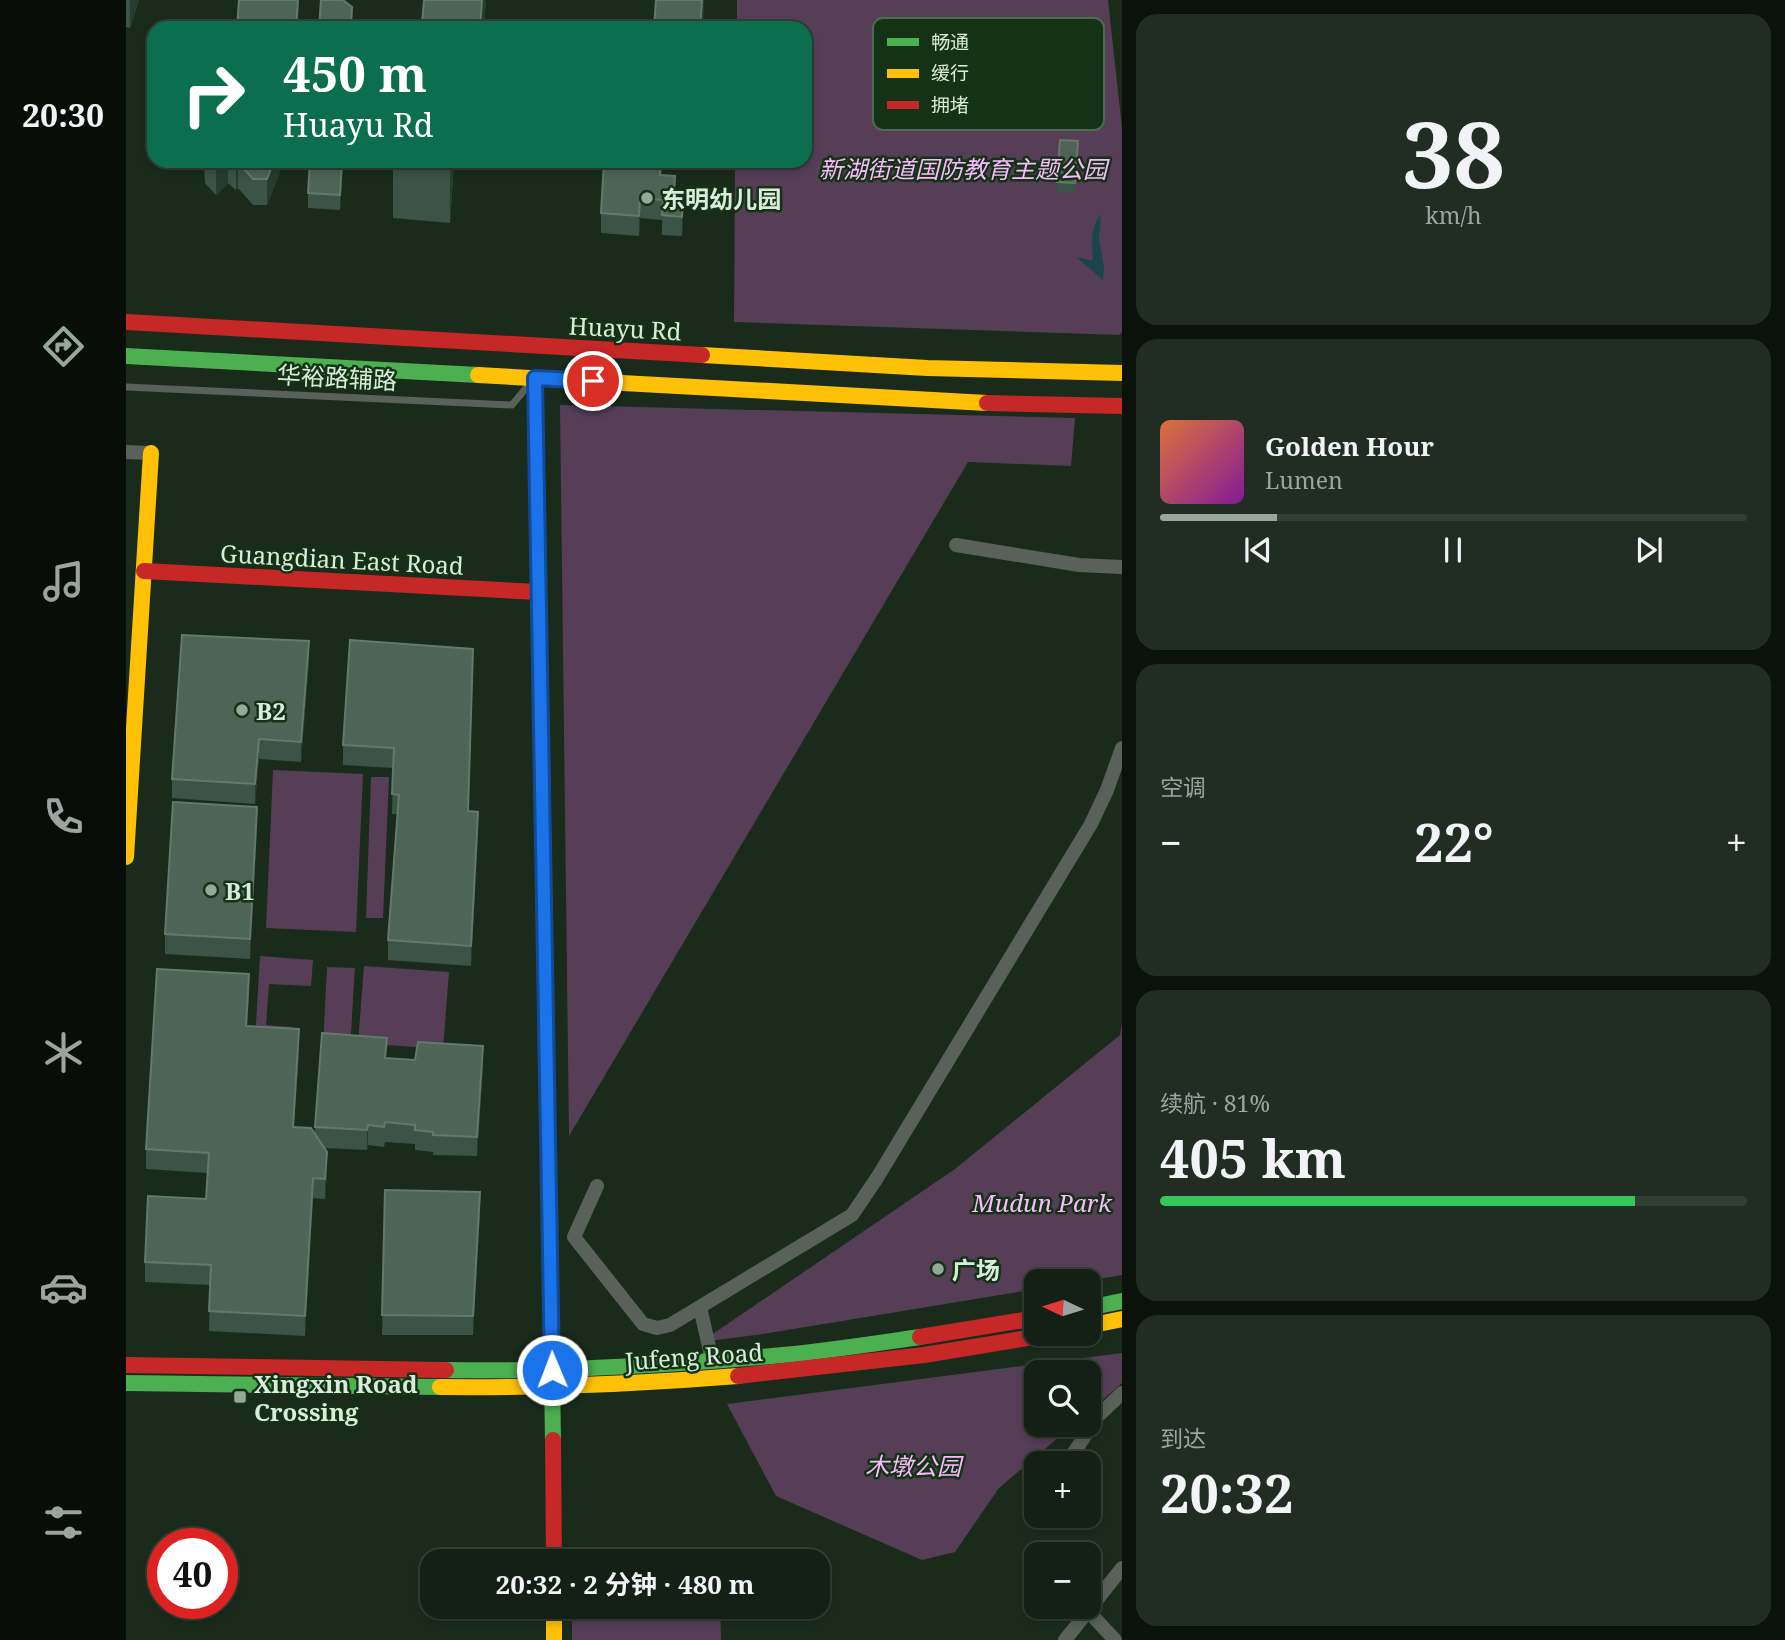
<!DOCTYPE html>
<html lang="zh">
<meta charset="utf-8">
<style>
body{margin:0;font-family:"Noto Serif","Noto Sans SC",serif;background:#212d22;color:#f1f3f6;height:100vh;display:flex;flex-direction:column;font-size:26px;white-space:nowrap}
*{box-sizing:border-box;margin:0}
p{font-size:23px;color:#9da3a0}
.icon{flex:none;width:38px;height:38px;fill:none;stroke:currentColor;stroke-width:2;stroke-linecap:round;stroke-linejoin:round}
.map{position:relative;flex:1;overflow:hidden}
.drawer{display:flex;flex-direction:column;gap:14px;padding:14px;background:#0b120c;width:663px}
.drawer>*{flex:none}
.top-card{position:absolute;left:21px;top:21px;width:665px;height:147px;border-radius:21px;box-shadow:0 4px 10px #0003,0 0 0 2px #333e34;background:#0b6e4f;color:#fff;overflow:hidden}
.needle{width:46px;rotate:274deg}
.fabs{position:absolute;left:898px;top:1269px;display:grid;gap:14px}
.fabs a{display:grid;place-items:center;width:77px;height:77px;border-radius:14px;background:#142015;box-shadow:0 4px 10px #0003,0 0 0 2px #333e34;font-size:35px}
.speed{position:absolute;left:21px;top:1528px;display:flex;gap:14px;font-size:35px;font-weight:700;text-align:center}
.speed>*{display:grid;place-content:center;width:91px;height:91px;border-radius:50%;background:#142015;box-shadow:0 4px 10px #0003,0 0 0 2px #333e34;line-height:1}
.speed .limit{border:10px solid #d22;background:#fff;color:#111}
.pin{position:absolute;display:grid;place-items:center;width:60px;height:60px;color:#fff;margin:-30px;border:4px solid #fff;border-radius:50%;box-shadow:0 2px 7px #0007}
.me{position:absolute;width:77px;margin:-38px;rotate:359deg;stroke-linejoin:round;filter:drop-shadow(0 0 5px #0008)}
.turn{display:flex;align-items:center;gap:24px;height:147px;padding:0 21px;font-size:32px}
.turn .icon{width:91px;height:91px;stroke-width:2.5}
.turn b{display:block;font-size:49px;line-height:60px}
.big{font-size:52px;font-weight:700;line-height:1.1}
.drawer .tile{flex:1;display:flex;flex-direction:column;justify-content:center;gap:10px;min-width:0;padding:0 24px;border-radius:21px;background:#212d22}
.drawer .dial{align-items:center;gap:0}
.dial b{font-size:91px;line-height:1}
.song{display:flex;align-items:center;gap:21px}
.cover{width:84px;height:84px;border-radius:10px;background:linear-gradient(135deg,hsl(20 70% 55%),hsl(290 70% 35%))}
.played{height:7px;border-radius:4px;background:linear-gradient(90deg,#96a898 20%,#333e34 20%)}
.keys{display:flex;justify-content:space-around;direction:ltr}
.heat{display:flex;justify-content:space-between;align-items:center;font-size:38px;direction:ltr}
.charge{height:10px;border-radius:5px;background:linear-gradient(90deg,#34c759 81%,#333e34 0)}
.trip{position:absolute;left:294px;top:1549px;width:410px;height:70px;border-radius:21px;background:#142015;box-shadow:0 4px 10px #0003,0 0 0 2px #333e34;font-weight:700;line-height:70px;text-align:center}
main{display:flex;flex:1;min-height:0}
.tabs{display:flex;flex-direction:column;width:126px;justify-content:space-around;align-items:center;background:#080d08;color:#9da3a0}
.tabs .icon{width:49px;height:49px}
.tabs .current{color:#96a898}
.tabs b{font-size:32px;color:#f1f3f6}
.map>svg:first-child{display:block}
</style>
<main>
<nav class="tabs">
<b>20:30</b>
<svg class="icon current" aria-label="directions" viewBox="0 0 24 24"><path d="M12 3l9 9-9 9-9-9zM9 14v-3h6M13 9l2 2-2 2"/></svg>
<svg class="icon" aria-label="music" viewBox="0 0 24 24"><path d="M9 18V5l10-2v13"/><circle cx="6" cy="18" r="3"/><circle cx="16" cy="16" r="3"/></svg>
<svg class="icon" aria-label="phone" viewBox="0 0 24 24"><path d="M5 4h4l2 5-3 2q2 4 5 5l2-3 5 2v4C11 20 4 13 5 4z"/></svg>
<svg class="icon" aria-label="climate" viewBox="0 0 24 24"><path d="M12 3v18M4 7l16 10M4 17L20 7"/></svg>
<svg class="icon" aria-label="car" viewBox="0 0 24 24"><path d="M5 17H2v-5l4-1 3-4h7l3 4 3 1v5h-3M9 17h6M6 11h13"/><circle cx="7" cy="17" r="2"/><circle cx="17" cy="17" r="2"/></svg>
<svg class="icon" aria-label="filters" viewBox="0 0 24 24"><path d="M4 7h16M4 17h16"/><circle cx="9" cy="7" r="2"/><circle cx="15" cy="17" r="2"/></svg>
</nav>
<div class="map">
<svg width="996" height="1640" viewBox="0 0 996 1640">
<rect width="100%" height="100%" fill="#1a2b1c"/>
<g fill="#563e57">
<polygon points="611,0 982,0 996,128 996,332 994,335 608,322 609,161 679,161 679,28 611,28"/>
<polygon points="434,405 949,418 945,466 842,462 443,1136"/>
<polygon points="147,770 237,774 230,932 140,928"/>
<polygon points="245,777 263,777 257,918 240,918"/>
<polygon points="134,956 187,960 185,986 143,984 140,1025 166,1027 165,1043 129,1041"/>
<polygon points="238,966 323,972 317,1049 232,1043"/>
<polygon points="201,967 229,968 224,1049 197,1047"/>
<polygon points="996,1023 996,1275 960,1281 910,1281 910,1289 637,1334 575,1342 829,1169 994,1035"/>
<polygon points="996,1353 996,1383 963,1412 962,1372 910,1372 910,1424 947,1425 873,1488 829,1552 796,1560 650,1496 601,1404"/>
<polygon points="446,1607 594,1607 595,1640 446,1640"/>
</g>
<path fill="#19464a" d="M975,214L973,239L978,267L977,280L950,257L967,261C966,244 964,228 975,214Z"/>
<g fill="none" stroke-linecap="round" stroke-linejoin="round">
<polyline stroke="#5a615a" stroke-width="7" points="0,387 386,405 405,382"/>
<g stroke="#5a615a" stroke-width="14">
<polyline points="0,452 25,453"/>
<polyline points="830,545 953,565 996,567"/>
<polyline points="471,1186 448,1237 517,1324 531,1328 544,1325 726,1215 751,1178 965,824 981,790 996,748"/>
<polyline points="574,1307 586,1360"/>
<polyline points="941,1463 972,1416 996,1393"/>
<polyline points="909,1510 910,1509"/>
<polyline points="962,1611 989,1640"/>
<polyline points="939,1640 996,1568"/>
</g>
<g stroke="#4caf50" stroke-width="16">
<polyline points="0,356 352,375"/>
<polyline points="422,1132 427,1440"/>
<polyline points="962,1308 996,1301"/>
<path d="M320,1370C429,1372 537,1365 646,1356C695,1352 745,1344 794,1337"/>
<polyline points="0,1383 314,1387"/>
</g>
<g stroke="#ffc107" stroke-width="16">
<polyline points="576,355 801,368 996,373"/>
<polyline points="352,375 861,403"/>
<polyline points="409,378 417,822"/>
<polyline points="0,857 25,453"/>
<polyline points="962,1326 996,1319"/>
<path d="M314,1387C413,1388 513,1384 612,1376"/>
<polyline points="428,1606 428,1640"/>
</g>
<g stroke="#c62828" stroke-width="16">
<polyline points="0,322 576,355"/>
<polyline points="861,403 996,406"/>
<polyline points="18,571 412,592"/>
<polyline points="417,822 422,1132"/>
<polyline points="794,1337 910,1318"/>
<polyline points="0,1365 320,1370"/>
<polyline points="612,1376 798,1355 926,1334"/>
<polyline points="427,1440 428,1561"/>
</g>
</g>
<g fill="#3c5347">
<polygon points="0,0 13,0 4,28 0,27"/>
<polygon points="298,0 360,0 358,28 296,28"/>
<polygon points="952,151 949,193 931,192 931,182"/>
<polygon points="78,161 158,161 141,205 127,205 112,188 110,190 102,183 90,195 79,183"/>
<polygon points="217,161 214,210 182,208 182,193"/>
<polygon points="267,161 328,161 324,223 267,218"/>
<polygon points="536,161 535,175 549,194 557,215 556,236 536,235 536,220 514,218 513,236 475,233 475,213"/>
<polygon points="183,661 175,762 133,759 129,804 46,798 46,779"/>
<polygon points="347,669 342,812 352,832 345,966 262,960 262,940 271,814 266,814 267,768 217,765 217,745"/>
<polygon points="131,827 124,959 39,954 39,934"/>
<polygon points="123,994 121,1027 173,1049 168,1127 189,1134 189,1127 261,1058 357,1066 351,1156 307,1155 307,1152 289,1150 289,1144 259,1142 258,1147 242,1145 241,1150 198,1148 201,1172 199,1199 187,1198 179,1336 83,1331 84,1285 19,1282 19,1262 80,1199 82,1173 20,1169 20,1149"/>
<polygon points="259,1190 354,1212 347,1335 256,1335"/>
</g>
<g fill="#273c2f">
<polygon points="4,0 13,0 4,28"/>
<polygon points="172,0 173,0 173,10 172,28 170,28"/>
<polygon points="356,0 360,0 358,28 354,28"/>
<polygon points="576,0 578,0 578,28 574,28"/>
<polygon points="98,161 102,161 102,183 90,195 90,169"/>
<polygon points="148,161 158,161 141,205 141,179"/>
<polygon points="216,161 217,161 214,210 214,195"/>
<polygon points="324,161 328,161 324,223"/>
<polygon points="112,162 112,188 110,190 110,163"/>
<polygon points="557,195 557,215 556,236 556,217"/>
<polygon points="514,198 514,218 513,236 513,216"/>
<polygon points="183,641 183,661 175,762 175,742"/>
<polygon points="347,649 347,669 342,831 342,811"/>
<polygon points="133,739 133,759 129,804 129,784"/>
<polygon points="131,807 131,827 124,959 124,939"/>
<polygon points="352,812 352,832 345,966 345,946"/>
<polygon points="123,974 123,994 120,1046 120,1026"/>
<polygon points="173,1029 173,1049 167,1146 167,1127"/>
<polygon points="357,1046 357,1066 351,1156 351,1137"/>
<polygon points="242,1125 242,1145 241,1150 241,1130"/>
<polygon points="201,1152 201,1172 199,1199 199,1179"/>
<polygon points="187,1178 187,1198 179,1336 179,1316"/>
<polygon points="354,1192 354,1212 347,1335 347,1316"/>
</g>
<g fill="#4d6457" stroke="#63796b" stroke-width="2">
<polygon points="113,0 172,0 170,28 111,28"/>
<polygon points="195,0 217,0 226,7 225,28 193,28"/>
<polygon points="298,0 356,0 354,28 296,23"/>
<polygon points="530,0 576,0 574,28 528,28"/>
<polygon points="934,140 952,141 949,183 931,182"/>
<polygon points="83,161 98,161 90,169"/>
<polygon points="107,161 148,161 141,179 127,179 112,162 110,163"/>
<polygon points="184,161 216,161 214,195 182,193"/>
<polygon points="478,161 535,161 534,175 549,176 548,194 557,195 556,217 536,215 537,200 514,198 513,216 475,213"/>
<polygon points="56,635 183,641 175,742 133,739 129,784 46,779"/>
<polygon points="224,640 347,649 342,811 352,812 345,946 262,940 273,795 266,794 268,748 217,745"/>
<polygon points="47,802 131,807 124,939 39,934"/>
<polygon points="31,969 123,974 120,1026 173,1029 167,1127 185,1128 201,1152 199,1179 187,1178 179,1316 83,1311 85,1265 19,1262 22,1196 80,1199 83,1153 20,1149"/>
<polygon points="196,1033 261,1038 259,1058 289,1060 292,1042 357,1046 351,1137 307,1135 307,1132 289,1130 289,1125 259,1122 258,1127 242,1125 241,1130 189,1127"/>
<polygon points="259,1190 354,1192 347,1316 256,1315"/>
</g>
<g fill="none" stroke-linecap="round" stroke-linejoin="round">
<defs>
<polyline id="route" points="426,1370 409,378 467,381"/>
</defs>
<use href="#route" stroke="#114b97" stroke-width="18"/>
<use href="#route" stroke="#1a73e8" stroke-width="12"/>
</g>
<g fill="#96a898" stroke="#133216" stroke-width="2.5">
<circle cx="521" cy="198" r="7"/>
<circle cx="116" cy="710" r="7"/>
<circle cx="85" cy="890" r="7"/>
<circle cx="812" cy="1269" r="7"/>
<rect x="107" y="1390" width="14" height="14" rx="3.5"/>
</g>
<g text-anchor="middle" dominant-baseline="central" stroke-width="5" stroke-linejoin="round" paint-order="stroke">
<g font-size="24" font-style="italic" fill="#fcbafe" stroke="#133216">
<text x="837" y="168">新湖街道国防教育主题公园</text>
<text x="916" y="1202">Mudun Park</text>
<text x="787" y="1465">木墩公园</text>
</g>
<g font-size="24" font-weight="bold" fill="#d9ecda" stroke="#133216" text-anchor="start">
<text x="535" y="198">东明幼儿园</text>
<text x="130" y="710">B2</text>
<text x="99" y="890">B1</text>
<text x="826" y="1269">广场</text>
<text x="128" y="1383">Xingxin Road<tspan x="128" dy="28">Crossing</tspan></text>
</g>
<g font-size="24" fill="#d9ecda" stroke="#133216">
<text transform="translate(499 328) rotate(3)">Huayu Rd</text>
<text transform="translate(211 377) rotate(3)">华裕路辅路</text>
<text transform="translate(216 559) rotate(3)">Guangdian East Road</text>
<text transform="translate(568 1356) rotate(-4)">Jufeng Road</text>
</g>
</g>
<rect x="747" y="18" width="231" height="112" rx="10" fill="#133216" stroke="#4e6a51" stroke-width="2"/>
<rect x="761" y="38" width="32" height="8" fill="#4caf50"/>
<rect x="761" y="69" width="32" height="9" fill="#ffc107"/>
<rect x="761" y="101" width="32" height="8" fill="#c62828"/>
<g font-size="19" fill="#d9ecda">
<text x="805" y="49">畅通</text>
<text x="805" y="80">缓行</text>
<text x="805" y="112">拥堵</text>
</g>
</svg>
<div class="fabs">
<a><svg class="needle" viewBox="-14 -14 28 28"><path d="M0-13l5 13h-10z" fill="#e53935"/><path d="M0 13l5-13h-10z" fill="#9da3a0"/></svg></a>
<a><svg class="icon" aria-label="search" viewBox="0 0 24 24"><circle cx="10" cy="10" r="6"/><path d="M15 15l6 6"/></svg></a>
<a>+</a>
<a>−</a>
</div>
<div class="speed"><div class="limit">40</div></div>
<div class="pin" style="left:467px;top:381px;background:#d93025"><svg class="icon" aria-label="arrive" viewBox="0 0 24 24"><path d="M6 21V4h12l-3 4 3 4H6"/></svg></div>
<svg class="me" style="left:426px;top:1370px" viewBox="-20 -20 40 40"><circle r="17" fill="#1a73e8" stroke="#fff" stroke-width="3"/><path d="M0-11L8 9 0 5-8 9z" fill="#fff"/></svg>
<div class="trip">20:32 · 2 分钟 · 480 m</div>
<div class="top-card">
<div class="turn"><svg class="icon" aria-label="right" viewBox="0 0 24 24"><path d="M7 20v-9h11M14 6l5 5-5 5"/></svg><div><b>450 m</b>Huayu Rd</div></div>
</div>
</div>
<section class="drawer">
<div class="tile dial"><b>38</b><p>km/h</p></div>
<div class="tile">
<div class="song"><i class="cover"></i><div><b>Golden Hour</b><p>Lumen</p></div></div>
<div class="played"></div>
<div class="keys"><svg class="icon" aria-label="previous" viewBox="0 0 24 24"><path d="M18 5L8 12l10 7zM5 5v14"/></svg><svg class="icon" aria-label="pause" viewBox="0 0 24 24"><path d="M8 5v14M16 5v14"/></svg><svg class="icon" aria-label="next" viewBox="0 0 24 24"><path d="M6 5l10 7-10 7zM19 5v14"/></svg></div>
</div>
<div class="tile"><p>空调</p>
<div class="heat"><a>−</a><b class="big">22°</b><a>+</a></div>
</div>
<div class="tile"><p>续航 · 81%</p><b class="big">405 km</b><div class="charge"></div></div>
<div class="tile"><p>到达</p><b class="big">20:32</b></div>
</section>
</main>
